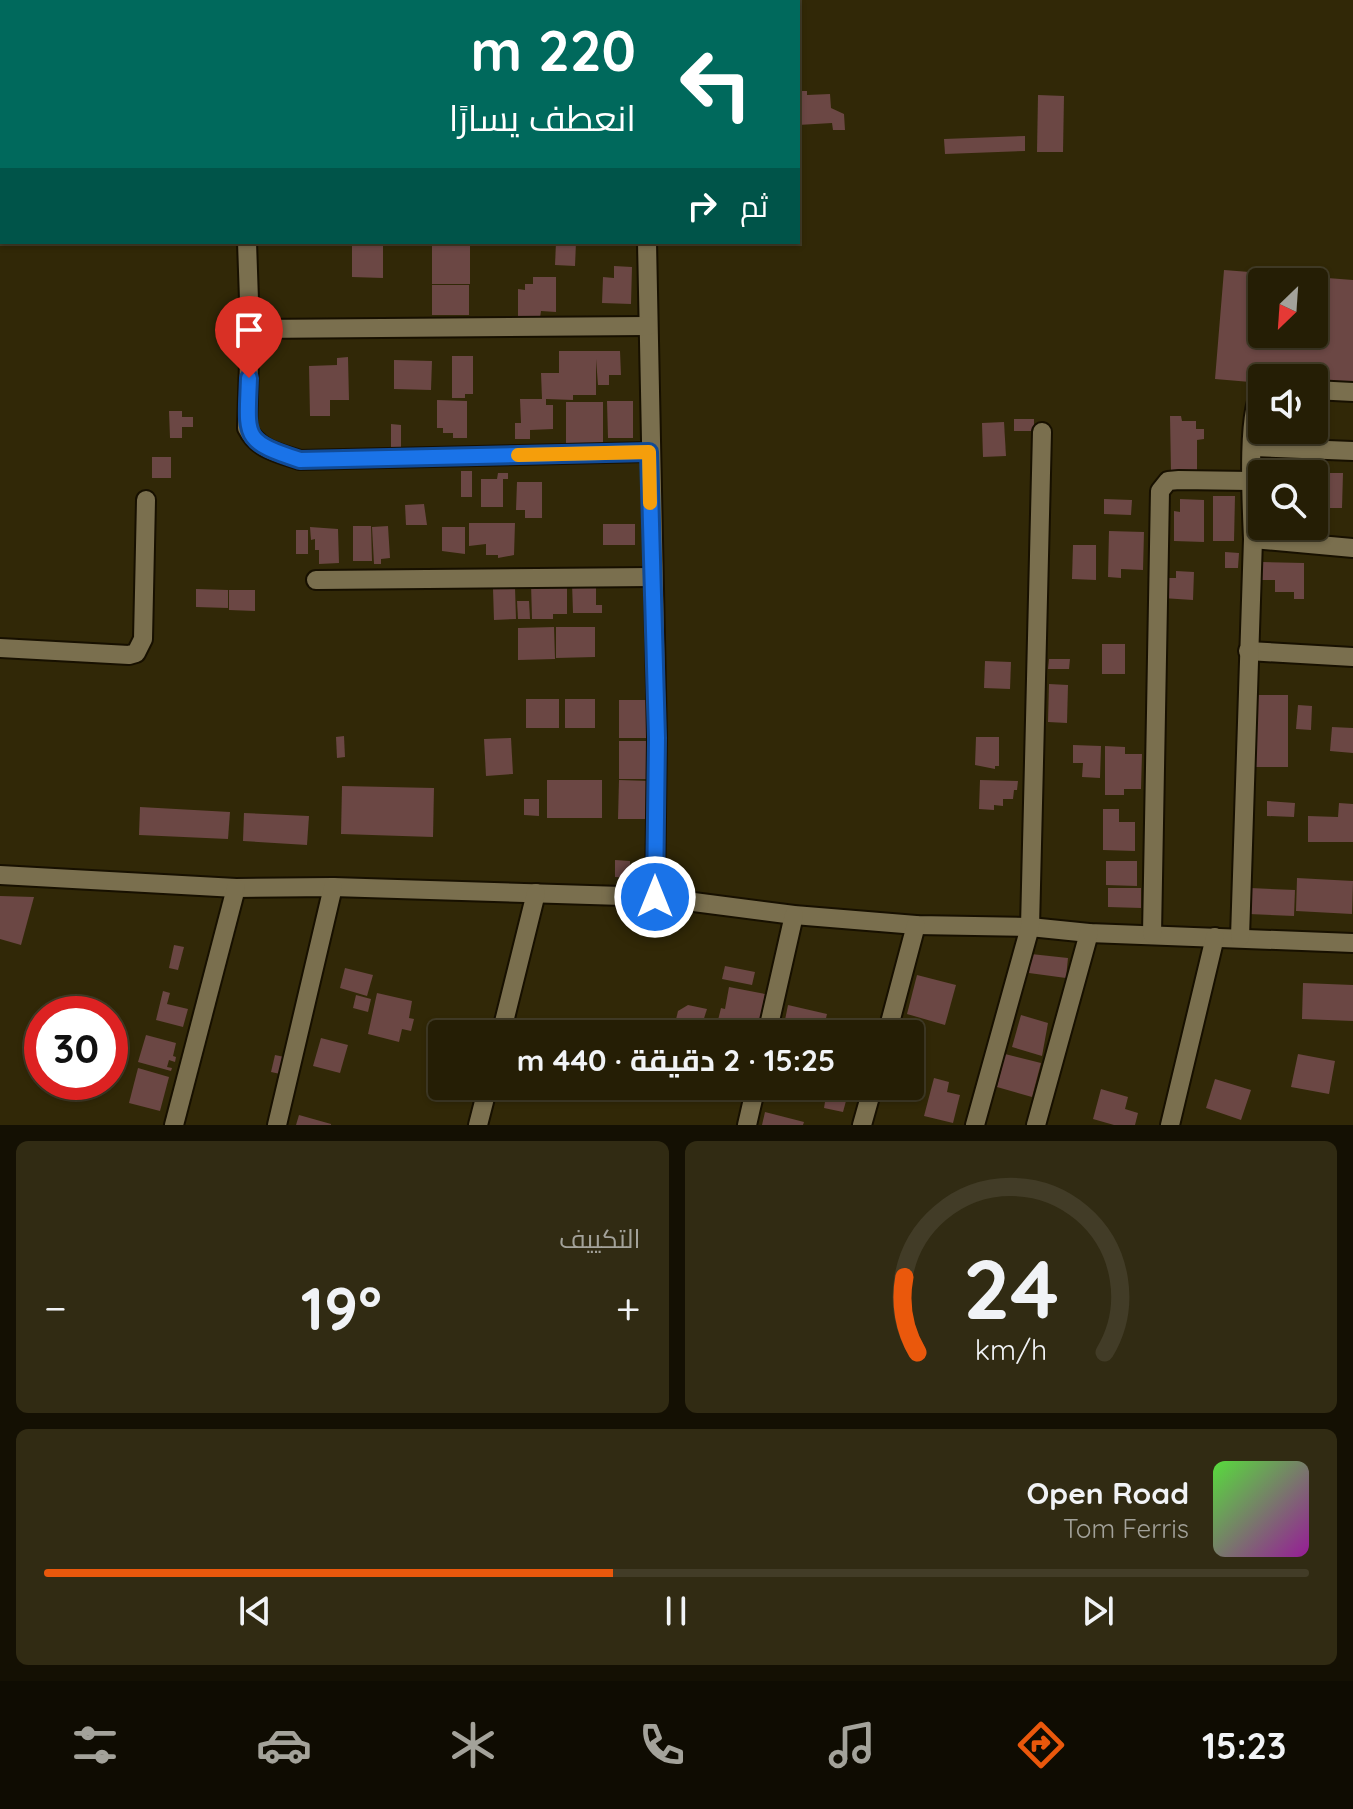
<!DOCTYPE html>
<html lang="ar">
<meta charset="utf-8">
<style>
body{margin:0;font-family:Quicksand,Cairo,sans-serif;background:#312b13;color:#f1f3f6;direction:rtl;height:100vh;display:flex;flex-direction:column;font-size:30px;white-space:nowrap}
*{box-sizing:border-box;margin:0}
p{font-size:26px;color:#a3a29a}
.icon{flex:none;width:44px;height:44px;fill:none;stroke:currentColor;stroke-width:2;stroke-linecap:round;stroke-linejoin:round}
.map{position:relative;height:1125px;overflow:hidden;direction:ltr}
.sheet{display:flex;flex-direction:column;gap:16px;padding:16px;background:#141003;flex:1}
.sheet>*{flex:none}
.top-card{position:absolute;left:0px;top:0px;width:800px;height:244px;box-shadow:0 2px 6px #0004,0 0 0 2px #423c27;direction:rtl;background:#00695c;color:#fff;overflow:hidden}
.needle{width:52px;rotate:205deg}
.controls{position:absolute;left:1248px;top:268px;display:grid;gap:16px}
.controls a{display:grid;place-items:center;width:80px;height:80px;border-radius:8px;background:#251e05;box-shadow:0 2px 6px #0004,0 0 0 2px #423c27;font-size:40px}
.speed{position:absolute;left:24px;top:996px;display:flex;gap:16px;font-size:40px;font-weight:700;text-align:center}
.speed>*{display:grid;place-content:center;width:104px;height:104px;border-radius:50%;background:#251e05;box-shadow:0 2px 6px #0004,0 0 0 2px #423c27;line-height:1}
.speed .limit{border:12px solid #d22;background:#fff;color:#111}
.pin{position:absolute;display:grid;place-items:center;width:68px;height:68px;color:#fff;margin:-82px -34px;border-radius:50% 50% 50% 0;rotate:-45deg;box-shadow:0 0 8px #0007}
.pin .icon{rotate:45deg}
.me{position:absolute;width:88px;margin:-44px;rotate:0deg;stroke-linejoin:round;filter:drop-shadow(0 0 6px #0008)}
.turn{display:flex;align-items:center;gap:28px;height:168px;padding:0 32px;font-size:36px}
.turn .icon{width:104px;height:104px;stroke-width:2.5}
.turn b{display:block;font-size:56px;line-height:68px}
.then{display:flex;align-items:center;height:76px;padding:0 32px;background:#0003;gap:16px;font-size:30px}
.big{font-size:60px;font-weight:700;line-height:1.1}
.sheet .card{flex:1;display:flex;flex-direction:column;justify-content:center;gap:12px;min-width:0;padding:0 28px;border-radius:12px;background:#312b13}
.sheet .dial{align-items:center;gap:0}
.dial svg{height:208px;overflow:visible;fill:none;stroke:#423c27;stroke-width:7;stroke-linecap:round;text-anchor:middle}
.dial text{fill:#f1f3f6;stroke:none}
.song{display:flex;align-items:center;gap:24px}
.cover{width:96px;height:96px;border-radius:12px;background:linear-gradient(135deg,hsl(110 70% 55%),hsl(300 70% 35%))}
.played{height:8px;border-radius:4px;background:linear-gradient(90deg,#ea580c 45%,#423c27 45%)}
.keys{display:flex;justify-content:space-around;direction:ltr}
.heat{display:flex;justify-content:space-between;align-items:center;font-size:44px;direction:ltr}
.sheet .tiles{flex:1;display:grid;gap:16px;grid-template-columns:1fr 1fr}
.card:last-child{grid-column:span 2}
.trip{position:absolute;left:428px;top:1020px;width:496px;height:80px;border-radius:8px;background:#251e05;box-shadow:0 2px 6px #0004,0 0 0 2px #423c27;font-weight:700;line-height:80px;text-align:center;direction:rtl}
.menu{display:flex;height:128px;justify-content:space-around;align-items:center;background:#0f0c02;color:#a3a29a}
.menu .icon{width:56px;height:56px}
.menu .current{color:#ea580c}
.menu b{font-size:36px;color:#f1f3f6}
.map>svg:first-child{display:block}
</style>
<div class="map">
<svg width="1353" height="1125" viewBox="0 0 1353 1125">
<rect width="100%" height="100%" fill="#312807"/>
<g fill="#6b4744" fill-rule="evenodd">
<polygon points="798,91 807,91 807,95 830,94 831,108 844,114 845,130 833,130 832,123 798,125"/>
<polygon points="1038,95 1064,96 1063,152 1037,152"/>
<polygon points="1025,136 1025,151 945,154 944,139"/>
<rect x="432" y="242" width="38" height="42"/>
<polygon points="556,242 576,242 575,266 555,265"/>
<polygon points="352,246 383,246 383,278 352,277"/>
<polygon points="614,266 632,267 631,304 602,303 603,277 614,278"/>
<path d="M1224,270L1353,280V390L1314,387V378H1262V383L1215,379ZM1262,282H1314V334H1262Z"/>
<polygon points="533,277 556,277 556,312 541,311 540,318 518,317 518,289 525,290 525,284 533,284"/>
<rect x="432" y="285" width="37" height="30"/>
<polygon points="559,351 620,351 621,375 609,375 609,385 598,385 596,359 596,395 573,395 573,400 546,399 546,405 553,405 553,429 530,430 530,439 515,439 515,423 521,423 520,399 542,399 541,373 559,373"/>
<polygon points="452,356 473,356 473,394 465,394 465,398 452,398"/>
<polygon points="348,357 349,400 330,400 330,416 310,416 309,366 337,365 337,358"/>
<polygon points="394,360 432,361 431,390 394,389"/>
<polygon points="437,400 467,401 467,438 453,438 453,433 443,433 443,428 437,428"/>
<polygon points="607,401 633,401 633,438 608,438"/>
<polygon points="566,402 603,402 603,446 566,445"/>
<polygon points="169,411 182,411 182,417 193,417 193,427 182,427 182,438 170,438"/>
<polygon points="1170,416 1181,416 1182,421 1196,421 1196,429 1204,429 1204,439 1197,440 1197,471 1171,472"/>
<rect x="1014" y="419" width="20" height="12"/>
<polygon points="1004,422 1006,456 983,457 982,423"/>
<polygon points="391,424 401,425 401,450 391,450"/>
<polygon points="1289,430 1316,430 1316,444 1289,442"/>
<rect x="152" y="457" width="19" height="21"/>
<rect x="461" y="471" width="11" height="26"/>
<polygon points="498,473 508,473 508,479 503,479 503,507 481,507 481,479 497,479"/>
<polygon points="1314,473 1343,473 1342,508 1314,508"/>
<polygon points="517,482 542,482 542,518 525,518 525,510 516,510"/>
<polygon points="1213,496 1235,496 1234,541 1213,541"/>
<polygon points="1104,499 1132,500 1131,515 1104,514"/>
<polygon points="1180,499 1204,500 1204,542 1174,541 1174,511 1180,512"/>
<polygon points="424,504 427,525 406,525 405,505"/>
<polygon points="469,523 515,523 514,555 498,558 498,555 486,555 486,544 469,546"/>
<rect x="603" y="524" width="32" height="21"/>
<polygon points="353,526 371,526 372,561 353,561"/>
<polygon points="388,526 390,558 381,559 381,564 374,564 372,527"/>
<polygon points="310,527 338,529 339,563 319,564 319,550 315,550 315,539 311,540"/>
<polygon points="442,527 465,527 465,554 442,551"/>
<rect x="296" y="530" width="12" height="24"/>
<polygon points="1109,531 1144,532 1143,570 1121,569 1121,578 1108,577"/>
<polygon points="1073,545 1096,545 1096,580 1072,579"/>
<polygon points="1225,552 1239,553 1238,568 1225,568"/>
<polygon points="1262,562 1304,563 1304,599 1294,599 1294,592 1275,592 1275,580 1262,580"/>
<polygon points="1176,571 1194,572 1193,600 1162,598 1163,588 1169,589 1169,578 1176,578"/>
<polygon points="567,582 567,614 553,614 553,619 532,619 531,583"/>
<polygon points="572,583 596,583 596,605 602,605 602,613 573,613"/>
<polygon points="515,588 516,619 494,620 493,589"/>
<polygon points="196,589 228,590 228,608 196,607"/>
<polygon points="229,590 255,590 255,611 229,610"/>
<polygon points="517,601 529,601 530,619 518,619"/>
<polygon points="554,627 555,659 518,660 518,628"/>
<polygon points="556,627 595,627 595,657 556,658"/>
<rect x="1102" y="644" width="23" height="30"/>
<polygon points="1049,659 1070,659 1069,669 1048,669"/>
<polygon points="985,661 1011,662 1010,689 984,688"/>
<polygon points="1049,684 1068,685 1067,723 1048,722"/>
<rect x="1255" y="695" width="33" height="72"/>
<rect x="526" y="699" width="33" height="29"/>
<rect x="565" y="699" width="30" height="29"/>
<rect x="619" y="700" width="31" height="38"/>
<polygon points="1298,705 1312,706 1311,730 1296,729"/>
<polygon points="1332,727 1353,728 1353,753 1330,751"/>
<polygon points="344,736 345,757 337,758 336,737"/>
<polygon points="976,737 999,737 999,766 995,766 995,769 975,765"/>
<polygon points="511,738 513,774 486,776 484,739"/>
<rect x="619" y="741" width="31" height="38"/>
<polygon points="1073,745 1101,746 1100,778 1082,777 1083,763 1073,763"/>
<polygon points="1105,746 1125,747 1125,754 1142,754 1141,789 1124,789 1124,795 1105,795"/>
<rect x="547" y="780" width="55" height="38"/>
<polygon points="619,780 650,781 650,819 618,819"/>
<polygon points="980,780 1018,781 1017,790 1014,790 1013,799 1003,799 1003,806 994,805 994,810 979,809"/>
<polygon points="342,786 434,788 433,837 341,834"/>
<polygon points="524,799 539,799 539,816 524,815"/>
<polygon points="1267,801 1295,803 1294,817 1267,816"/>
<polygon points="1339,803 1353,804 1353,842 1308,842 1308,816 1338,817"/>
<polygon points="140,807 230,812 228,839 139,835"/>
<polygon points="1103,809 1119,809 1119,822 1135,822 1135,851 1103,850"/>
<polygon points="244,813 309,816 307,845 243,841"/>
<polygon points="615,860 630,861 630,878 615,877"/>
<polygon points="1106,861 1137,861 1137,886 1106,885"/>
<polygon points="1297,878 1353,881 1352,914 1296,911"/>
<polygon points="1108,888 1141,888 1141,908 1108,907"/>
<polygon points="1250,888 1295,890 1294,916 1249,914"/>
<polygon points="0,896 34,897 21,945 0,939"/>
<polygon points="174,945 184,947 178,970 169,968"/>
<polygon points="1031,954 1068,958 1066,978 1029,973"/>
<polygon points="725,966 755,972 752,985 722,979"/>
<polygon points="345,968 373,975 367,996 340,988"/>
<polygon points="917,975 956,985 945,1025 907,1014"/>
<polygon points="1303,983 1353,985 1353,1021 1302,1019"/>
<polygon points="729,987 765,994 762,1010 767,1011 763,1030 718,1020 721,1008 725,1009"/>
<polygon points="163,991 170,993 167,1004 188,1009 183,1027 156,1020"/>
<polygon points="377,993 412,1001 409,1018 414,1019 411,1031 402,1029 399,1042 368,1034"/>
<polygon points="356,995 371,999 368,1012 353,1008"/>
<polygon points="688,1005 707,1009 699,1034 673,1032 678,1011"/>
<polygon points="788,1005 827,1014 823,1031 820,1034 789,1034 790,1026 784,1025"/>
<polygon points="1021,1015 1048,1023 1042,1056 1012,1047"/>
<polygon points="146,1035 176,1043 173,1056 176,1057 175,1062 169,1060 167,1067 172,1068 171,1071 138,1062"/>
<polygon points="321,1038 348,1045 340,1073 313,1066"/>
<polygon points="1005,1054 1041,1063 1032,1097 997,1087"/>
<polygon points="1298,1054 1335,1061 1329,1094 1291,1087"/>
<polygon points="275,1055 289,1058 285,1075 271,1072"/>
<polygon points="138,1068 169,1077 160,1111 129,1103"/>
<polygon points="934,1078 949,1082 947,1092 960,1095 953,1123 924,1116"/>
<polygon points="1215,1079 1251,1090 1241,1120 1206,1108"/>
<polygon points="1101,1089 1128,1097 1125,1109 1138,1113 1135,1125 1114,1125 1093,1119"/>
<polygon points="826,1096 846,1101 843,1112 824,1108"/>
<polygon points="765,1112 804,1122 803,1125 762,1125"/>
<polygon points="299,1115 331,1124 331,1125 296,1125"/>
</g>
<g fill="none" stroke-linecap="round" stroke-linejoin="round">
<defs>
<g id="minor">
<polyline points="642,2 642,0"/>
<path d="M247,242L250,329L247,428C258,450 279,453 300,460L649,452"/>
<polyline points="647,242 657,738 655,897"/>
<polyline points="250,329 648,326"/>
<polyline points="1314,390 1353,392"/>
<polyline points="1253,447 1353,451"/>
<polyline points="1253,539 1353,548"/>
<polyline points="316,580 652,577"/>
<polyline points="0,648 129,655 136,653 143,639 146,500"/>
<polyline points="1248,651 1353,657"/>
<polyline points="0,875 236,888 333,887 655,897 794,915 916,925 1030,927 1089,933 1353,943"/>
<polyline points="1152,934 1160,491 1168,481 1179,480 1251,481"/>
<path d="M1240,937L1253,539C1252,512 1246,407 1262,391"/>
<polyline points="501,1034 536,893"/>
<polyline points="767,1034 794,915"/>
<polyline points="887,1034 916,925"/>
<polyline points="174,1125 236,888"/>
<polyline points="277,1125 333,887"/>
<polyline points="478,1125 488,1086"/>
<polyline points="747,1125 756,1086"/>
<polyline points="862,1125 873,1086"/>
<polyline points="975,1125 1030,927 1042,432"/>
<polyline points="1036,1125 1089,933"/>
<polyline points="1170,1125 1215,937"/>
</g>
</defs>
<use href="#minor" stroke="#171000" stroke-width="22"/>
<use href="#minor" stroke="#7a6f4e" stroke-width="18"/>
</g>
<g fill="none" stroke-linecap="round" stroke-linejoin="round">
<defs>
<path id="route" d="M249,378C247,437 241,441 300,460L649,452L657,738L655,897"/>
</defs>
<use href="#route" stroke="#114b97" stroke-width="20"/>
<use href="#route" stroke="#1a73e8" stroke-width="14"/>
<polyline stroke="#f59e0b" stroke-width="14" points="518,455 649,452 650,503"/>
</g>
</svg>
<div class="controls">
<a><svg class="needle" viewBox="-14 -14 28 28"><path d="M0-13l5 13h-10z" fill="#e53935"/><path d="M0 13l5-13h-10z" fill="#a3a29a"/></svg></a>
<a><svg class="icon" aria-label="sound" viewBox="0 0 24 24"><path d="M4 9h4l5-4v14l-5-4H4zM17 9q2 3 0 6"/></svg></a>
<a><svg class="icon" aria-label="search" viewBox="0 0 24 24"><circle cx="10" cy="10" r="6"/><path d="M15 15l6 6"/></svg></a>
</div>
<div class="speed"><div class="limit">30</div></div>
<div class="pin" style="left:249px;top:378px;background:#d93025"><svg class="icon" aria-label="arrive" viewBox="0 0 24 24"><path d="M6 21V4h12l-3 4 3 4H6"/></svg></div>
<svg class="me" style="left:655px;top:897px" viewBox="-20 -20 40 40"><circle r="17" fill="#1a73e8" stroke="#fff" stroke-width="3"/><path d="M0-11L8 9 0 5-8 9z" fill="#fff"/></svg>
<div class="trip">15:25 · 2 دقيقة · 440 m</div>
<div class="top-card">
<div class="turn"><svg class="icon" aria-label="left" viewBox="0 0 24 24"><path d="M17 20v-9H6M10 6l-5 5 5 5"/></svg><div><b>220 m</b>انعطف يسارًا</div></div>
<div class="then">ثم<svg class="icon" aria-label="right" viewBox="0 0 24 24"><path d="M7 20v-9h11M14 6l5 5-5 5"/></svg></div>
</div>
</div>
<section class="sheet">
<div class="tiles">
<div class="card dial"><svg viewBox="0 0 100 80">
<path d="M14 69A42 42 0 1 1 86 69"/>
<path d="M14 69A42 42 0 0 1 9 40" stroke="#ea580c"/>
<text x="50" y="56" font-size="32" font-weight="700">24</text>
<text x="50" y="72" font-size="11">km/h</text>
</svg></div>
<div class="card"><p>التكييف</p>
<div class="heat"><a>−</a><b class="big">19°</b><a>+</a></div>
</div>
<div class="card">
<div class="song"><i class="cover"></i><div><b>Open Road</b><p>Tom Ferris</p></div></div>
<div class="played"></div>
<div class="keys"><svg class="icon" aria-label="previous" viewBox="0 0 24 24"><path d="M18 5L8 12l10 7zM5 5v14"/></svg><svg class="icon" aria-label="pause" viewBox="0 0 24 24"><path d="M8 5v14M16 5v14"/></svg><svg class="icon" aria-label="next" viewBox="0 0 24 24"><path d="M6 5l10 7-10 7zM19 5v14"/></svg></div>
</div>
</div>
</section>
<nav class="menu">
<b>15:23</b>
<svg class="icon current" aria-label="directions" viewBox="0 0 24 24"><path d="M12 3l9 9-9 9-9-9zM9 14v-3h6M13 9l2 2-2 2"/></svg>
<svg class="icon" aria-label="music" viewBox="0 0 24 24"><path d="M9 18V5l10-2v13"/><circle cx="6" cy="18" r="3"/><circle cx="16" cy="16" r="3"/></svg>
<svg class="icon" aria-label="phone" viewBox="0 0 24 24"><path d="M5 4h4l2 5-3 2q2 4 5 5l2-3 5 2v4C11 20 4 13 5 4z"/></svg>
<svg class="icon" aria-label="climate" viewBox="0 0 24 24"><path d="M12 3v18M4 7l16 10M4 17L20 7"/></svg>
<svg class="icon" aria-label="car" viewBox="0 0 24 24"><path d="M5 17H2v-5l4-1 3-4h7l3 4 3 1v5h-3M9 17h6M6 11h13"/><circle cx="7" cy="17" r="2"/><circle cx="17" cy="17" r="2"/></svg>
<svg class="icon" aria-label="filters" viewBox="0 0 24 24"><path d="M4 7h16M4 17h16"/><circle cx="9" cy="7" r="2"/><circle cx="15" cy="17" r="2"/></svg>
</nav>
